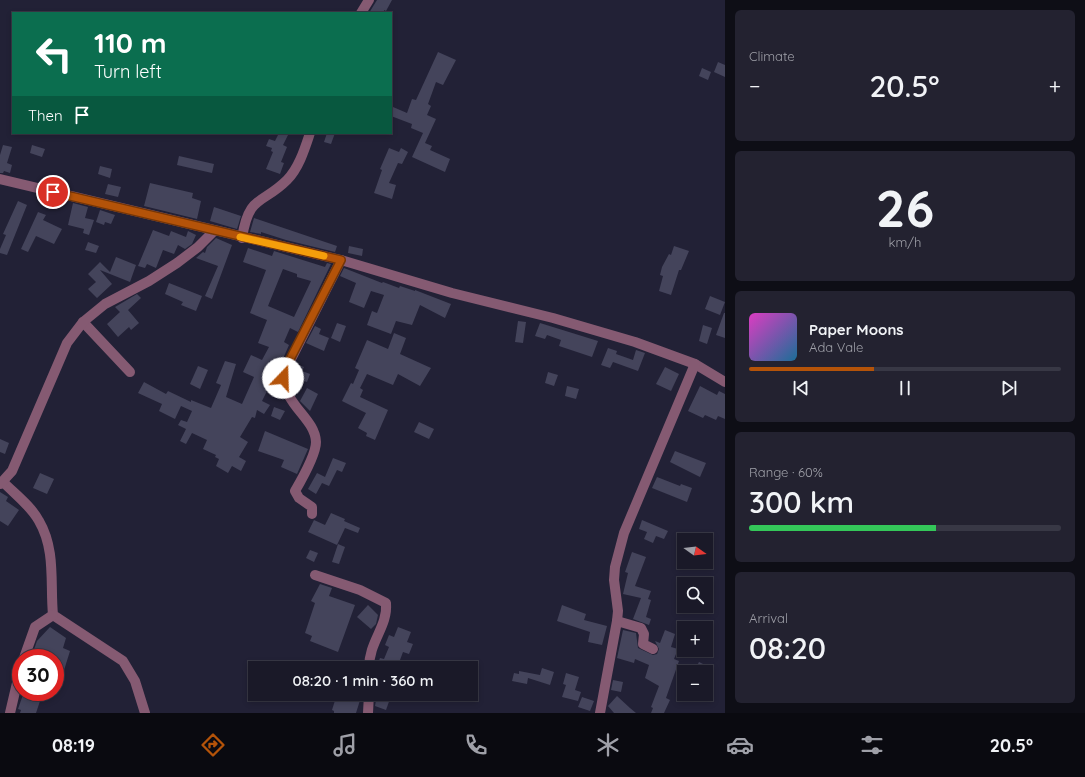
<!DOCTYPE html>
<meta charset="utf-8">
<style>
body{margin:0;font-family:Quicksand,sans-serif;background:#232230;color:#f1f3f6;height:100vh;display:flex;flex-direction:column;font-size:15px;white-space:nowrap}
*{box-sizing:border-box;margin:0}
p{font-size:13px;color:#9fa0a8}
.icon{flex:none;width:22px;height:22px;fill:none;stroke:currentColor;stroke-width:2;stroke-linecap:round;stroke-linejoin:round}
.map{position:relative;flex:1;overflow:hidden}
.details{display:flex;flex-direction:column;gap:10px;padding:10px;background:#0e0e16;width:360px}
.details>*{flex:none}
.guide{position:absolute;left:12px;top:12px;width:380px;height:122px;border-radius:0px;box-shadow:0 2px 6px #0003,0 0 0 1px #383845;background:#0b6e4f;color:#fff;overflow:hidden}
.needle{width:26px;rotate:104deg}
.buttons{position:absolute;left:677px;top:533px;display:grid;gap:8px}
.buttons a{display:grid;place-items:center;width:36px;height:36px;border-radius:0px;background:#1a1928;box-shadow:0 2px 6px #0003,0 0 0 1px #383845;font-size:20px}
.speed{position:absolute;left:12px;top:649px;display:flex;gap:8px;font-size:20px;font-weight:700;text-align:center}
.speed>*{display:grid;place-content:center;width:52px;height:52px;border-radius:50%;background:#1a1928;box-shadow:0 2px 6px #0003,0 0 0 1px #383845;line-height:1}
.speed .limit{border:6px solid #d22;background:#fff;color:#111}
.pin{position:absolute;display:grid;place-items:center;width:34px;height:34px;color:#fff;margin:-17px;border:2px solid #fff;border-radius:50%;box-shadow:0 1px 4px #0007}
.me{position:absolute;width:44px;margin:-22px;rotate:21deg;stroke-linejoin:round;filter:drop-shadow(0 0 3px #0008)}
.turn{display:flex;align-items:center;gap:14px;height:84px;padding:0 16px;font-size:18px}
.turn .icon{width:52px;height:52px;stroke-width:2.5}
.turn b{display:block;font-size:28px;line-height:34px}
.then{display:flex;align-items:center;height:38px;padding:0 16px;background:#0003;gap:8px;font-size:15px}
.big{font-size:30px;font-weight:600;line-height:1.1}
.details .widget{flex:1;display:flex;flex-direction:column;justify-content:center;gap:6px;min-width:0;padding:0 14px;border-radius:6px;background:#232230}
.details .dial{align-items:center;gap:0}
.dial b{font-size:52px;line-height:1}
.song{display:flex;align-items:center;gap:12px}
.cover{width:48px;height:48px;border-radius:6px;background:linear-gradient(135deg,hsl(310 70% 55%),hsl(200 70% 35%))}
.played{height:4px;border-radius:2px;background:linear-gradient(90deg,#b45309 40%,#383845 40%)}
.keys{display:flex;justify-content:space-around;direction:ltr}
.heat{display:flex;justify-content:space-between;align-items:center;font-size:22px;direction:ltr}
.charge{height:6px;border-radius:3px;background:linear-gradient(90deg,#34c759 60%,#383845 0)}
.trip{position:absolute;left:248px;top:661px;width:230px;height:40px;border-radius:0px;background:#1a1928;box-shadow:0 2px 6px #0003,0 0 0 1px #383845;font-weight:600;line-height:40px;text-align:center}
.tab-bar{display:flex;height:64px;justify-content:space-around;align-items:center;background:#0a0a10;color:#9fa0a8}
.tab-bar .icon{width:28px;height:28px}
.tab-bar .active{color:#b45309}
.tab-bar b{font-size:18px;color:#f1f3f6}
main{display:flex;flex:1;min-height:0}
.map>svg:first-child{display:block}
</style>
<main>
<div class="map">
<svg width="725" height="713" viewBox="0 0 725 713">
<rect width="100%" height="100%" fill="#222136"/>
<g fill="#44445b" fill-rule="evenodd">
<polygon points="377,0 392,0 386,11 384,10 384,13 369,13"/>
<polygon points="438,52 456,60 443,85 436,82 428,104 431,106 427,115 436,119 425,143 432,146 430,150 450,159 445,172 412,157 423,133 411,128 412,124 391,116 393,107 407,113 412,99 416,100"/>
<polygon points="718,62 725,65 725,77 714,72"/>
<polygon points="702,68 711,72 708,80 699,76"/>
<polygon points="279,133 289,133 283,145 287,147 281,162 284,163 280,174 266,169 273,152 271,151 272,148 266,146 269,139 275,141"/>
<polygon points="327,133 335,133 331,144 324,142"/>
<polygon points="3,145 12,147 7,163 12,165 10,173 4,171 3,173 0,173 0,155"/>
<polygon points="32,145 45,149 42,157 30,153"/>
<polygon points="389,148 399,152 401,148 408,152 402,164 398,163 389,183 396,185 392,199 374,193 382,170 380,169"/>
<polygon points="179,156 214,164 212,173 177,165"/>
<polygon points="100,166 112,169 110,178 98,174"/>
<polygon points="150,183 193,193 192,198 201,201 197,219 144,206"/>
<polygon points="108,184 121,187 118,197 105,194"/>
<polygon points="18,201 27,205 7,255 0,253 0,249 6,235 3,234"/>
<polygon points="73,203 88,207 85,218 94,220 89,235 83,233 84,229 68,225"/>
<polygon points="214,207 241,216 237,229 210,221"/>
<polygon points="100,210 115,215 111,224 105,222 104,225 96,222"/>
<polygon points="38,212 46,215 43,220 62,229 54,244 36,236 28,252 21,249"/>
<polygon points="254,218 337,246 335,252 286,240 261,232 261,234 250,232"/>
<polygon points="153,230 169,236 171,231 186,237 188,231 196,235 192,244 185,249 178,245 174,254 163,250 156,268 147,264 145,268 138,266"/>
<polygon points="216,238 232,245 212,299 205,296 218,266 196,258 203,252 205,253 207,247"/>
<polygon points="88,242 99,246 96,253 85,250"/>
<polygon points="349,246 363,249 362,256 348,253"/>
<polygon points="674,246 689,251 681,270 679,270 671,295 659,291 663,276 660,275 662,267 669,254 671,255"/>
<path d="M248,248L272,256L274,251L325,267L327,263L331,264L298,332L290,328L284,342L289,345L278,370V378L273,387L270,385L262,401L270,405L264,414L257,410L255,418L252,417L240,437L248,442L239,457L246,461L241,471L232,466L228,473L216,466L219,459L215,457L216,455L203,449L207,440L192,433L186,444L180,441L186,429L178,425L181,420L187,422L192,411L181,406L175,419L159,411L162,404L138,393L144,382L166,394L168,391L191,402V400L211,408L221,385L216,383L225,361L236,364L226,397L242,404L254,377L243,372L251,355L262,360L269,347L258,343L267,320L250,313L266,270L243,262ZM283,269L297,274V277L311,281L294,317L268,306Z"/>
<polygon points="116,257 136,265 130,282 100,270 112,284 97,298 88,289 96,282 88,274 100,262 110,272"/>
<polygon points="344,268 382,283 383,282 399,288 400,286 415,291 415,290 451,304 445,318 420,305 412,325 396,321 391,334 367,325 372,311 377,313 384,295 371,291 364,308 349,302 356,283 340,276"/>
<polygon points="169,283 202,296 196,311 181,305 183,302 165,294"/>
<polygon points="137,294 141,298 128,310 139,323 131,330 129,327 118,337 107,324 120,312 115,307"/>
<polygon points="710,296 725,302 720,315 705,309"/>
<polygon points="724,313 725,313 725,338 716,335"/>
<polygon points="518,321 526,322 523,343 515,342"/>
<polygon points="337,323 346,326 340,342 331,338"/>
<polygon points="540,323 598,341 592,357 559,346 561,340 547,335 545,339 535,336"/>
<polygon points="703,325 712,328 707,344 699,341"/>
<polygon points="315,326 321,329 319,334 329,338 324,351 306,343"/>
<polygon points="394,333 406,338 400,354 431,368 420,386 398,374 393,385 367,374 360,388 363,390 360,397 388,410 375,440 366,436 367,433 358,428 366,413 342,401 351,383 353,384 359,370 355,368 367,340 388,349"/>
<polygon points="608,348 617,351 616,354 633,360 636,350 645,353 638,371 613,362 610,368 601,365"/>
<polygon points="296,364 304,367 302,371 310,374 307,382 292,377"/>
<polygon points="198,366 208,370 200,389 190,384"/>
<polygon points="665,367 679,374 671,391 656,384"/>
<polygon points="548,372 558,375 554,386 545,383"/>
<polygon points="567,386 579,389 576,399 565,396"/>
<polygon points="700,386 717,395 719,391 725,394 725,419 718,416 716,420 705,415 703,418 688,411"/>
<polygon points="307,388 318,394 310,411 300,401"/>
<polygon points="274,407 285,411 280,420 271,416"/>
<polygon points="419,422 434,429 429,439 414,432"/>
<polygon points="265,431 308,449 297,474 281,467 284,460 258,451"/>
<polygon points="0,439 9,443 5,454 0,452"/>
<polygon points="675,451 706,463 700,477 670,462"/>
<polygon points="333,458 346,463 342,472 337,470 329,486 322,483 316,494 308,489 317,473 325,477"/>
<polygon points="40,473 54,479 47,494 33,488"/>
<polygon points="657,477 680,486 681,484 692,488 687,502 652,488"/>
<polygon points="0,492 8,497 6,501 19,510 8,526 0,521"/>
<polygon points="331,513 345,519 344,521 360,528 358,533 345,528 337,545 308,532 314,520 325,525"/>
<polygon points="642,520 668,531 664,539 656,536 653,543 644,539 647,532 639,529"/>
<polygon points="338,544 345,547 339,564 332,562"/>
<polygon points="310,550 318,553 314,562 306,558"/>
<polygon points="632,552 646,557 635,586 651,591 648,599 651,600 646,617 651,619 649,625 633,619 641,598 623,594 628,573 625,572"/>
<polygon points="320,584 332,588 329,596 355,605 338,652 310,641 312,636 305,633 315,603 311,601"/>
<polygon points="368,605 378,615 376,624 371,629 357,617"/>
<polygon points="562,605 586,614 584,620 607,626 602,645 588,642 590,632 557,621"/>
<polygon points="50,627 66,638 63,648 70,651 61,680 55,678 55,658 31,658 37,641"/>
<polygon points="398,627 411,632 407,642 413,644 409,654 403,652 397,668 381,668 382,665 378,663 380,658 384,659 389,647 385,645 389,635 394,637"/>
<polygon points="623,630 636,633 638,648 653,655 657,654 659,649 655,641 660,643 665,630 675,634 671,647 678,649 674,659 679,661 666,698 670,700 664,713 651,713 653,708 651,707 659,686 645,678 649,665 635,659 634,663 617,658"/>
<polygon points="699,662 707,666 704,672 694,672"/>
<polygon points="542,668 554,672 550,685 528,678 527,684 512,681 514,673 519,674 519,671 540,675"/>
<polygon points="566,673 579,677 575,690 581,692 578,701 562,697 566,685 563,684"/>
<polygon points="613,680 623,682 621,692 611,690"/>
<polygon points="24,692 32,692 42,695 36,713 20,713 21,710 18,709"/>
<polygon points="337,694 362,694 356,713 334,713 334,711 332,710"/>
<polygon points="377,694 391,696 386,710 375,706"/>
<polygon points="617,696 630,708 636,713 614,713 608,706"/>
<polygon points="582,697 594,701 590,711 578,707"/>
</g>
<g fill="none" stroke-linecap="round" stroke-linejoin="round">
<g stroke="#855a72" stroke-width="10">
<polyline points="361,13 369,0"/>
<polyline points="0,179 341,260 452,293 553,318 635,342 695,364 725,382"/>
<path d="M242,238C249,194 262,205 287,180C299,168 305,148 310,133"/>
<polyline points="83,322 130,372"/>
<path d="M3,482C15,494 31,506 39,521C56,550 50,584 53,615L123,661L135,681L145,713"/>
<polyline points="0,484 12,471 67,343 83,322 105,304 149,281 177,263 198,247 214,231"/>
<path d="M312,514V507L299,498L295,491C302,479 316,455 316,442C315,417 282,405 284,373L341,260"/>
<path d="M315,575L360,590L386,603C388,627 369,641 369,668"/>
<polyline points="617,621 641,628 644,634 643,644 653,649"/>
<polyline points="24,658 35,627 53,615"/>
<polyline points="10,713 21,666"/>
<polyline points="368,713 369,694"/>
<polyline points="600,713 617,621 618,611 614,580 615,567 624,533 695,364"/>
</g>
</g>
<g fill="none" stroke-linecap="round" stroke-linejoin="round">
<defs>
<polyline id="route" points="53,192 341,260 286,367 283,378"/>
</defs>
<use href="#route" stroke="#753606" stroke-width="10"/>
<use href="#route" stroke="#b45309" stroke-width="7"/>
<polyline stroke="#f59e0b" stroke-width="7" points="240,237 324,256"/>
</g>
</svg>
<div class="buttons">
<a><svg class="needle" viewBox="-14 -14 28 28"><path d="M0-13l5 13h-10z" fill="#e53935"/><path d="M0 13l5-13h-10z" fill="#9fa0a8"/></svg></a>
<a><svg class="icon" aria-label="search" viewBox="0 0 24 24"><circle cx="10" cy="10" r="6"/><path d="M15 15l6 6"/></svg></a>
<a>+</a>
<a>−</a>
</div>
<div class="speed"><div class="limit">30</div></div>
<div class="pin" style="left:53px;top:192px;background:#d93025"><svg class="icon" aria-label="arrive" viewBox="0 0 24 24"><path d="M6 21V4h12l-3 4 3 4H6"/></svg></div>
<svg class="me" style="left:283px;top:378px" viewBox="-20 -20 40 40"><circle r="19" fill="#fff"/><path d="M0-13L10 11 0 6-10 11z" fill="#b45309"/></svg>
<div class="trip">08:20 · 1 min · 360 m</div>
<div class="guide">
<div class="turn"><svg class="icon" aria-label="left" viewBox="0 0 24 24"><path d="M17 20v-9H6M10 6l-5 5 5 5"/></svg><div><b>110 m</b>Turn left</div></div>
<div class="then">Then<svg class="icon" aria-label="arrive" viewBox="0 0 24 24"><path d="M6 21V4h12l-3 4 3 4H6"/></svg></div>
</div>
</div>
<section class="details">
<div class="widget"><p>Climate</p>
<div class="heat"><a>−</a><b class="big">20.5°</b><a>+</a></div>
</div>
<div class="widget dial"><b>26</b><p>km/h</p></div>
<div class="widget">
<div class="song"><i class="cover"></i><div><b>Paper Moons</b><p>Ada Vale</p></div></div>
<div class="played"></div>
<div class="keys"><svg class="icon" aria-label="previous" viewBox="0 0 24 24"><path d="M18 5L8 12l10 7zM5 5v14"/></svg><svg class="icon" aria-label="pause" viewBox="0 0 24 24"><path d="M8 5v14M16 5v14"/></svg><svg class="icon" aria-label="next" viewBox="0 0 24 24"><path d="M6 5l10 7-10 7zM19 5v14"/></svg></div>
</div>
<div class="widget"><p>Range · 60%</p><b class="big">300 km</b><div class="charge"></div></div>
<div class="widget"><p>Arrival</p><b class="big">08:20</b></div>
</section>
</main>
<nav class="tab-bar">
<b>08:19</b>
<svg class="icon active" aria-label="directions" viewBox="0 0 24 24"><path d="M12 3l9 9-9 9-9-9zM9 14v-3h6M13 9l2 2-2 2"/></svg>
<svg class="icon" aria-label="music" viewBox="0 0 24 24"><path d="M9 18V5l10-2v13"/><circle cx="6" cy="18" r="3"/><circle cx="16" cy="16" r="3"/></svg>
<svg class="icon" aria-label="phone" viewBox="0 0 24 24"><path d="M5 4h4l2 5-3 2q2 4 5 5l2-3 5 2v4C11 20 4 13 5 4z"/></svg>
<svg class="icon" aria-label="climate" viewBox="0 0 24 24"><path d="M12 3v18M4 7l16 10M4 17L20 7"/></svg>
<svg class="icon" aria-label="car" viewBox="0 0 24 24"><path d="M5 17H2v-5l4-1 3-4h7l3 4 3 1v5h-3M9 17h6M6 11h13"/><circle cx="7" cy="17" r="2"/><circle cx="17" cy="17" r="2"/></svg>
<svg class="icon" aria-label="filters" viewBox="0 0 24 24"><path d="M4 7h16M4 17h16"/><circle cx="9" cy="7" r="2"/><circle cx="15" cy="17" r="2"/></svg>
<b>20.5°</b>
</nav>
